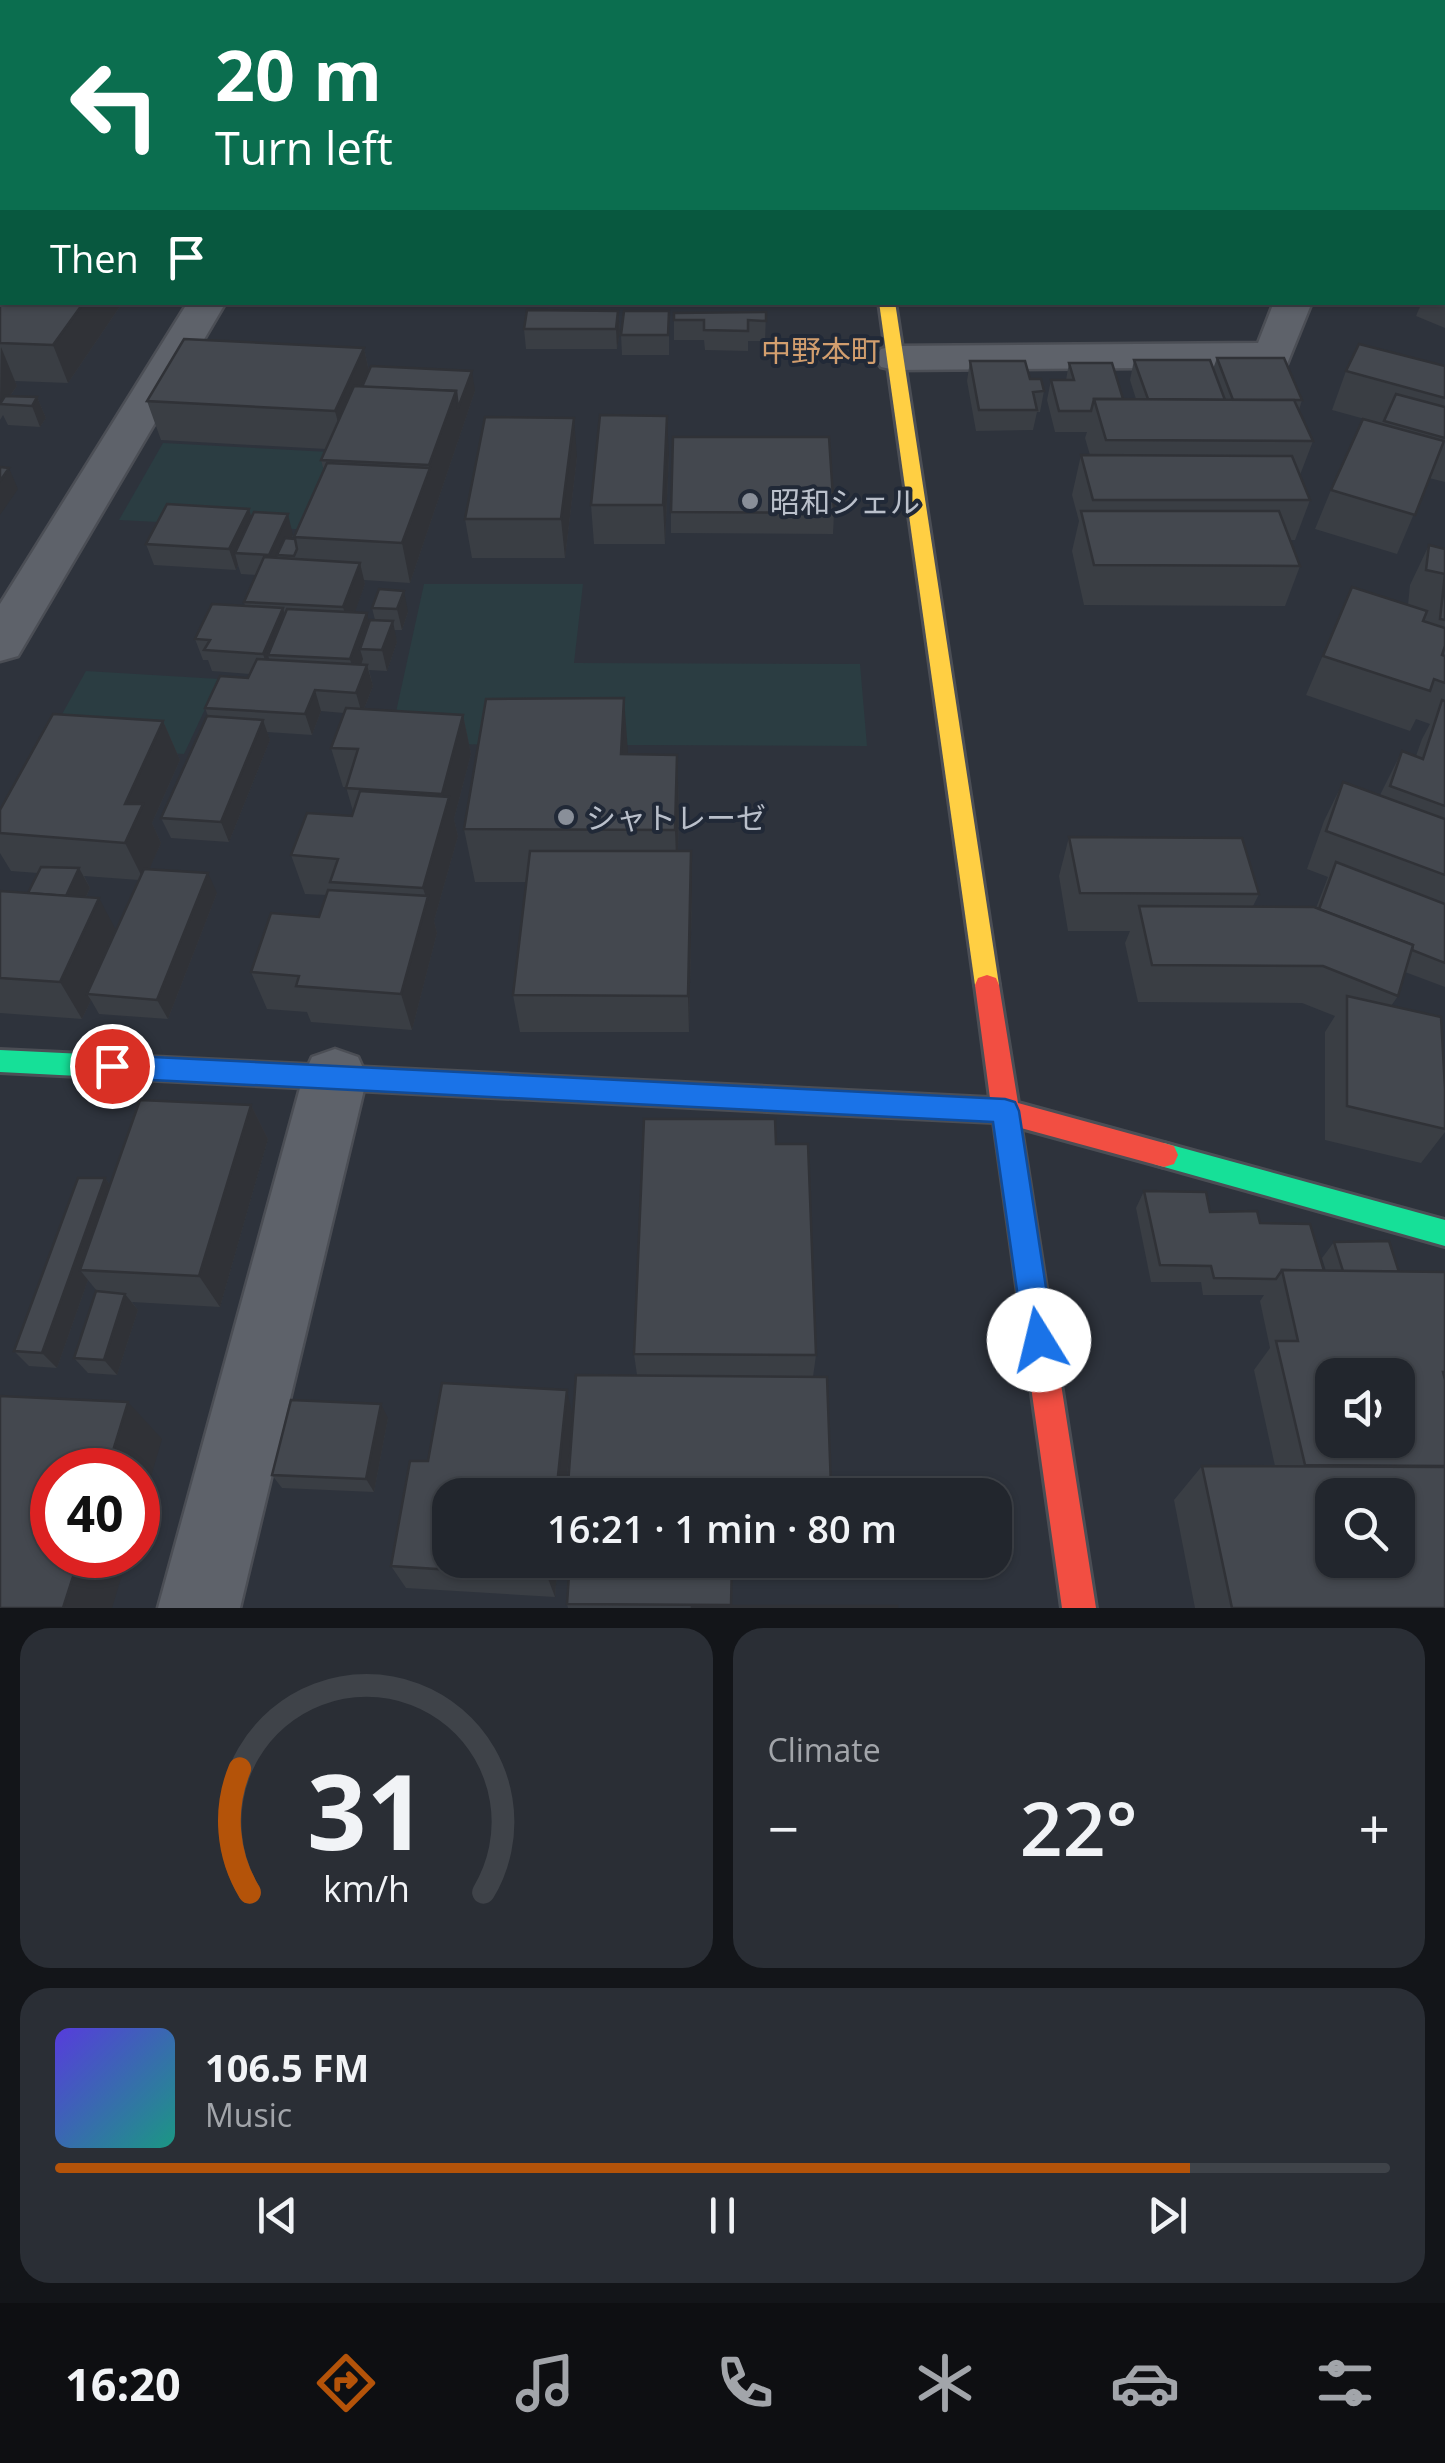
<!DOCTYPE html>
<meta charset="utf-8">
<style>
body{margin:0;font-family:"Open Sans","Noto Sans JP",sans-serif;background:#2a2e35;color:#f1f3f6;height:100vh;display:flex;flex-direction:column;font-size:38px;white-space:nowrap}
*{box-sizing:border-box;margin:0}
p{font-size:32px;color:#a2a5aa}
.icon{flex:none;width:55px;height:55px;fill:none;stroke:currentColor;stroke-width:2;stroke-linecap:round;stroke-linejoin:round}
.map{position:relative;height:1608px;overflow:hidden}
.drawer{display:flex;flex-direction:column;gap:20px;padding:20px;background:#131519;flex:1}
.drawer>*{flex:none}
.hud{position:absolute;left:0px;top:0px;width:1445px;height:305px;box-shadow:0 2px 8px #0004,0 0 0 2px #3f4349;background:#0b6e4f;color:#fff;overflow:hidden}
.buttons{position:absolute;left:1315px;top:1358px;display:grid;gap:20px}
.buttons a{display:grid;place-items:center;width:100px;height:100px;border-radius:20px;background:#22262d;box-shadow:0 2px 8px #0004,0 0 0 2px #3f4349;font-size:50px}
.speed{position:absolute;left:30px;top:1448px;display:flex;gap:20px;font-size:50px;font-weight:700;text-align:center}
.speed>*{display:grid;place-content:center;width:130px;height:130px;border-radius:50%;background:#22262d;box-shadow:0 2px 8px #0004,0 0 0 2px #3f4349;line-height:1}
.speed .limit{border:15px solid #d22;background:#fff;color:#111}
.pin{position:absolute;display:grid;place-items:center;width:85px;height:85px;color:#fff;margin:-42px;border:5px solid #fff;border-radius:50%;box-shadow:0 2px 10px #0007}
.me{position:absolute;width:110px;margin:-55px;rotate:351deg;stroke-linejoin:round;filter:drop-shadow(0 0 8px #0008)}
.turn{display:flex;align-items:center;gap:35px;height:210px;padding:0 50px;font-size:45px}
.turn .icon{width:130px;height:130px;stroke-width:2.5}
.turn b{display:block;font-size:70px;line-height:85px}
.then{display:flex;align-items:center;height:95px;padding:0 50px;background:#0003;gap:20px;font-size:38px}
.big{font-size:75px;font-weight:600;line-height:1.1}
.drawer .tile{flex:1;display:flex;flex-direction:column;justify-content:center;gap:15px;min-width:0;padding:0 35px;border-radius:30px;background:#2a2e35}
.drawer .dial{align-items:center;gap:0}
.dial svg{height:260px;overflow:visible;fill:none;stroke:#3f4349;stroke-width:7;stroke-linecap:round;text-anchor:middle}
.dial text{fill:#f1f3f6;stroke:none}
.song{display:flex;align-items:center;gap:30px}
.cover{width:120px;height:120px;border-radius:15px;background:linear-gradient(135deg,hsl(250 70% 55%),hsl(170 70% 35%))}
.played{height:10px;border-radius:5px;background:linear-gradient(90deg,#b45309 85%,#3f4349 85%)}
.keys{display:flex;justify-content:space-around;direction:ltr}
.heat{display:flex;justify-content:space-between;align-items:center;font-size:55px;direction:ltr}
.drawer .tiles{flex:1;display:grid;gap:20px;grid-template-columns:1fr 1fr}
.tile:last-child{grid-column:span 2}
.trip{position:absolute;left:432px;top:1478px;width:580px;height:100px;border-radius:30px;background:#22262d;box-shadow:0 2px 8px #0004,0 0 0 2px #3f4349;font-weight:600;line-height:100px;text-align:center}
.dock{display:flex;height:160px;justify-content:space-around;align-items:center;background:#0e0f12;color:#a2a5aa}
.dock .icon{width:70px;height:70px}
.dock .active{color:#b45309}
.dock b{font-size:45px;color:#f1f3f6}
.map>svg:first-child{display:block}
</style>
<div class="map">
<svg width="1445" height="1608" viewBox="0 0 1445 1608">
<rect width="100%" height="100%" fill="#2e333c"/>
<g fill="#2b3d42">
<polygon points="163,443 348,453 314,530 119,520"/>
<polygon points="424,584 583,584 574,663 860,664 867,746 389,744"/>
<polygon points="86,671 219,679 184,754 45,745"/>
</g>
<g fill="none" stroke-linecap="round" stroke-linejoin="round">
<defs>
<g id="street">
<rect x="1137" y="0" width="28" height="2"/>
<rect x="1442" y="267" width="3" height="23"/>
<polygon points="188,302 226,302 18,656 0,661 0,604"/>
<polygon points="1274,302 1312,302 1287,364 1273,367 895,370 881,367 875,358 881,349 895,346 1258,343"/>
<polygon points="335,1049 358,1057 367,1077 240,1608 158,1608 303,1077 312,1057"/>
</g>
<g id="fast">
<polygon points="837,0 849,0 849,2 838,2"/>
<polygon points="1021,0 1045,0 1047,2 1023,2"/>
<polygon points="0,1050 808,1089 817,1093 821,1101 817,1109 808,1113 0,1072"/>
<polygon points="1164,1143 1445,1220 1445,1246 1164,1167 1154,1164 1150,1155 1154,1146"/>
</g>
<polygon id="slow" points="879,302 895,302 999,985 996,992 987,995 978,992 975,985"/>
<g id="jam">
<rect x="1442" y="93" width="3" height="8"/>
<polygon points="987,975 996,978 999,985 1018,1103 1164,1143 1174,1146 1178,1155 1174,1164 1164,1167 1021,1128 1096,1608 1062,1608 994,1122 808,1113 799,1109 795,1101 799,1093 808,1089 990,1098 975,985 978,978"/>
</g>
</defs>
<use href="#street" stroke="#4b4e55" stroke-width="5"/>
<use href="#fast" stroke="#4b4e55" stroke-width="6"/>
<use href="#slow" stroke="#4b4e55" stroke-width="6"/>
<use href="#jam" stroke="#4b4e55" stroke-width="6"/>
<use href="#street" fill="#5e626a" fill-rule="evenodd"/>
<use href="#fast" fill="#16e098" fill-rule="evenodd"/>
<use href="#slow" fill="#ffcf43" fill-rule="evenodd"/>
<use href="#jam" fill="#f24e42" fill-rule="evenodd"/>
</g>
<g fill="#3a3e44" fill-rule="evenodd">
<polygon points="2,0 231,0 255,2 3,2"/>
<polygon points="469,0 759,0 759,2 468,2"/>
<polygon points="2,16 2,219 0,222 0,18"/>
<polygon points="1445,189 1445,261 1442,261 1442,191"/>
<polygon points="1445,279 1445,328 1416,316 1422,302 1442,302"/>
<polygon points="0,298 2,302 123,302 68,383 15,381 17,386 10,396 37,397 46,418 40,427 8,425 3,415 0,420"/>
<rect x="946" y="302" width="80" height="4"/>
<polygon points="618,311 620,331 617,349 526,349 524,329"/>
<polygon points="669,311 669,355 622,355 621,335"/>
<polygon points="766,312 765,341 748,341 748,351 705,350 704,340 674,340 674,313"/>
<polygon points="364,348 369,371 475,391 410,583 364,580 365,584 354,613 369,622 375,620 372,608 379,589 408,612 402,630 394,630 397,642 387,671 369,670 373,686 364,709 463,715 471,754 454,819 458,836 434,921 437,933 412,1030 311,1022 307,1012 267,1009 251,972 319,917 327,895 305,894 291,855 352,816 353,811 346,787 343,787 331,748 344,713 321,711 312,735 267,732 270,740 229,842 171,838 161,818 208,716 205,708 248,678 250,674 212,671 208,660 203,660 195,639 245,606 244,602 256,575 241,574 238,565 236,570 154,565 146,544 249,509 252,518 293,535 292,539 295,539 324,471 321,460 326,449 161,440 147,401"/>
<polygon points="1217,358 1302,400 1299,410 1313,441 1300,475 1310,500 1295,540 1290,540 1300,566 1285,606 1084,605 1072,551 1079,521 1072,495 1081,455 1090,455 1085,438 1087,432 1055,432 1047,400 1051,380 1066,380 1069,363 1123,399 1136,399 1130,380 1134,360 1213,369"/>
<polygon points="970,361 1030,379 1044,391 1040,412 1037,412 1033,430 976,431 967,381"/>
<polygon points="1445,366 1445,482 1429,478 1397,554 1315,529 1331,490 1383,424 1332,410 1346,371"/>
<polygon points="669,455 665,544 594,544 591,505"/>
<polygon points="577,457 565,558 472,558 465,519"/>
<polygon points="671,512 834,513 833,534 671,533"/>
<polygon points="1429,545 1445,549 1445,987 1405,972 1398,996 1391,1006 1445,1089 1445,1132 1421,1163 1325,1140 1325,1032 1335,1016 1302,1003 1138,1002 1125,943 1130,931 1068,931 1059,876 1069,837 1259,894 1253,906 1316,908 1328,877 1307,869 1324,821 1343,782 1380,795 1402,751 1416,756 1422,739 1430,724 1416,719 1410,731 1306,695 1352,587 1408,605 1410,585"/>
<path d="M163,721L180,760L152,823L161,843L149,869L217,893L168,1019L99,1014L91,1000L82,1019L0,1013V891L28,893L38,873L11,871L0,853V810ZM84,876L139,880L116,930L86,897L90,888Z"/>
<polygon points="628,754 677,755 679,808 678,851 692,889 689,1032 520,1032 513,995 527,882 475,882 464,829"/>
<polygon points="251,1105 268,1139 220,1307 132,1302 138,1310 117,1375 88,1373 74,1358 97,1291 88,1280 57,1368 29,1366 14,1351 105,1178 110,1185"/>
<polygon points="776,1144 816,1355 813,1377 831,1487 829,1495 570,1495 568,1485 572,1429 565,1495 450,1495 450,1560 558,1560 555,1597 406,1588 391,1566 428,1461 573,1416 637,1375 634,1354"/>
<polygon points="1144,1191 1210,1212 1260,1223 1324,1271 1326,1271 1322,1258 1334,1242 1399,1272 1445,1272 1445,1608 1195,1608 1174,1500 1202,1466 1275,1466 1254,1370 1270,1348 1260,1301 1264,1295 1203,1295 1201,1282 1151,1282 1136,1208"/>
<polygon points="388,1418 374,1492 282,1488 272,1475"/>
<polygon points="732,1560 731,1606 897,1608 568,1608 567,1604"/>
</g>
<g fill="#303237">
<polygon points="123,0 149,0 150,2 124,2"/>
<rect x="640" y="0" width="21" height="2"/>
<polygon points="2,193 2,219 0,222 0,195"/>
<polygon points="84,302 123,302 68,383 53,345"/>
<polygon points="618,311 620,331 617,349 616,329"/>
<polygon points="1,347 17,386 4,404 0,404"/>
<polygon points="364,348 372,386 345,450 335,411"/>
<polygon points="472,371 475,391 410,583 402,543 456,391"/>
<polygon points="37,397 46,418 40,427 32,406"/>
<polygon points="667,416 669,455 665,544 663,505"/>
<polygon points="574,418 577,457 565,558 561,519"/>
<polygon points="9,468 18,489 0,515 0,481"/>
<polygon points="249,509 255,529 235,553 238,565 236,570 229,549"/>
<polygon points="288,514 293,535 284,555 277,555 280,565 275,576 269,555"/>
<polygon points="360,563 365,584 349,628 343,607"/>
<polygon points="404,591 408,612 402,630 397,609"/>
<polygon points="283,608 289,629 268,655 272,669 270,675 263,654"/>
<polygon points="367,613 372,634 360,649 363,659 356,680 350,659"/>
<polygon points="393,621 397,642 387,671 382,650"/>
<polygon points="367,665 373,686 362,714 356,693"/>
<polygon points="315,690 321,711 312,735 305,714"/>
<polygon points="624,698 628,752 625,808 621,754"/>
<polygon points="463,715 471,754 454,819 458,836 434,921 437,933 412,1030 401,994 427,901 423,888 446,810 442,794"/>
<polygon points="263,720 270,740 229,842 221,822"/>
<polygon points="163,721 180,760 152,823 161,843 144,881 125,843 125,804"/>
<polygon points="677,755 679,808 677,883 675,830"/>
<polygon points="691,851 692,889 689,1032 688,996"/>
<polygon points="79,868 90,888 76,918 64,898"/>
<polygon points="208,873 217,893 168,1019 157,1000"/>
<polygon points="99,898 119,936 87,994 91,1000 82,1019 60,982"/>
<polygon points="251,1105 268,1139 220,1307 199,1276"/>
<polygon points="105,1178 117,1195 80,1270 88,1280 57,1368 42,1353"/>
<polygon points="125,1294 138,1310 117,1375 104,1360"/>
<polygon points="567,1390 573,1417 565,1495 556,1495"/>
<polygon points="128,1402 162,1439 138,1521 138,1470 107,1470"/>
<polygon points="381,1404 388,1418 374,1492 366,1479"/>
<polygon points="80,1555 128,1555 112,1608 63,1608"/>
<polygon points="548,1560 558,1560 555,1597 547,1576"/>
</g>
<g fill="#44484f" stroke="#303237" stroke-width="2.5" fill-rule="evenodd">
<polygon points="209,0 232,0 255,2 206,2"/>
<polygon points="298,0 329,0 356,2 295,2"/>
<polygon points="469,0 534,0 532,2 468,2"/>
<rect x="660" y="0" width="99" height="2"/>
<polygon points="910,0 1026,0 1024,2 907,2"/>
<rect x="1372" y="0" width="14" height="2"/>
<polygon points="1388,0 1415,0 1442,2 1388,2"/>
<polygon points="1442,2 1445,3 1445,43 1442,46"/>
<polygon points="2,16 2,86 0,86 0,18"/>
<rect x="0" y="102" width="2" height="29"/>
<polygon points="0,137 2,137 2,172 0,171"/>
<polygon points="1445,189 1445,239 1442,239 1442,191"/>
<polygon points="1445,279 1445,305 1440,302 1442,302 1442,281"/>
<polygon points="2,295 2,302 84,302 53,345 0,343 0,298"/>
<polygon points="527,310 618,311 616,329 524,329"/>
<polygon points="624,311 669,311 668,335 621,335"/>
<polygon points="766,312 766,321 748,320 748,331 704,330 704,320 674,320 674,313"/>
<polygon points="184,339 364,348 335,411 147,401"/>
<polygon points="1359,344 1445,366 1445,398 1346,371"/>
<polygon points="1217,358 1284,358 1302,400 1233,400"/>
<polygon points="1134,360 1210,360 1225,400 1148,399"/>
<polygon points="970,361 1025,361 1030,379 1041,379 1044,391 1033,392 1037,410 979,410"/>
<polygon points="1069,363 1112,363 1123,399 1094,399 1091,411 1059,411 1051,380 1074,380"/>
<polygon points="371,366 472,371 458,408 456,391 362,387"/>
<polygon points="354,386 456,391 429,465 321,460"/>
<polygon points="1396,394 1445,407 1445,438 1384,421"/>
<polygon points="5,396 37,397 32,406 0,404"/>
<polygon points="1094,399 1294,400 1313,441 1106,440"/>
<polygon points="600,415 667,416 663,505 591,505"/>
<polygon points="485,417 574,418 561,519 465,519"/>
<polygon points="1363,419 1444,441 1415,515 1331,490"/>
<polygon points="673,437 829,437 834,513 671,512"/>
<polygon points="1081,455 1292,456 1310,500 1093,500"/>
<polygon points="327,463 430,468 402,543 294,537"/>
<polygon points="0,467 9,468 0,481"/>
<polygon points="167,504 249,509 229,549 146,544"/>
<polygon points="1081,511 1279,511 1300,566 1094,565"/>
<polygon points="254,512 288,514 269,555 235,553"/>
<polygon points="285,538 295,539 297,549 294,556 277,555"/>
<polygon points="1429,545 1445,549 1445,574 1426,570"/>
<polygon points="264,557 360,563 343,607 244,602"/>
<polygon points="1445,574 1445,620 1440,619"/>
<polygon points="1352,587 1427,611 1423,621 1445,628 1445,646 1442,655 1445,656 1445,683 1434,679 1430,691 1323,656"/>
<polygon points="379,589 404,591 397,609 372,608"/>
<polygon points="212,604 283,608 263,654 204,650 210,640 195,639"/>
<polygon points="287,609 367,613 350,659 268,655"/>
<polygon points="370,620 393,621 382,650 360,649"/>
<polygon points="257,659 367,665 356,693 315,690 305,714 205,708 220,676 248,678"/>
<polygon points="624,698 621,754 677,755 675,830 464,829 486,699"/>
<polygon points="1442,700 1445,701 1445,806 1390,786 1402,751 1423,759"/>
<polygon points="346,708 463,715 442,794 346,788 358,749 331,748"/>
<polygon points="53,714 163,721 125,804 143,804 125,843 0,833 0,810"/>
<polygon points="207,716 263,720 221,822 161,818"/>
<polygon points="1343,782 1445,819 1445,875 1326,831"/>
<polygon points="360,791 449,797 423,888 330,882 338,859 291,855 307,813 352,816"/>
<polygon points="1069,837 1242,838 1259,894 1080,893"/>
<polygon points="530,851 691,851 688,996 513,995"/>
<polygon points="1336,862 1445,904 1445,963 1412,950 1413,945 1319,909"/>
<polygon points="41,867 79,868 66,896 28,893"/>
<polygon points="144,869 208,873 157,1000 87,994"/>
<polygon points="328,890 428,896 401,994 296,986 299,976 251,972 271,913 319,917"/>
<polygon points="0,891 99,898 60,982 0,978"/>
<polygon points="1139,906 1314,907 1413,945 1398,996 1323,966 1152,965"/>
<polygon points="1347,996 1441,1017 1445,1089 1445,1129 1347,1106"/>
<polygon points="140,1100 251,1105 199,1276 80,1270"/>
<polygon points="644,1119 775,1119 776,1144 808,1144 816,1355 634,1354"/>
<polygon points="78,1178 105,1178 42,1353 14,1351"/>
<polygon points="1144,1191 1206,1192 1210,1212 1257,1211 1260,1223 1310,1224 1324,1271 1282,1270 1276,1279 1214,1278 1211,1266 1160,1265"/>
<polygon points="1389,1241 1399,1272 1343,1271 1334,1242"/>
<path d="M1282,1270L1445,1272V1372H1443L1445,1380V1466L1305,1465L1276,1341H1298ZM1332,1375H1398V1440H1332Z"/>
<polygon points="96,1291 125,1294 104,1360 74,1358"/>
<polygon points="576,1375 827,1377 831,1487 568,1485"/>
<polygon points="442,1383 567,1390 556,1495 450,1495 450,1560 548,1560 547,1576 391,1566 410,1461 428,1461"/>
<polygon points="0,1396 128,1402 107,1470 52,1470 52,1555 80,1555 63,1608 0,1608"/>
<polygon points="291,1400 381,1404 366,1479 272,1475"/>
<path d="M1202,1466L1445,1467V1608H1232ZM1332,1495H1398V1560H1332Z"/>
<polygon points="570,1560 732,1560 731,1605 567,1604"/>
<rect x="692" y="1606" width="205" height="2"/>
</g>
<polygon fill="#1a73e8" stroke="#114b97" stroke-width="2.5" points="112,1055 1005,1099 1015,1102 1019,1111 1054,1340 1050,1351 1039,1355 1029,1351 1024,1340 993,1122 112,1078 102,1074 98,1066 102,1058"/>
<g fill="#898f99" stroke="#212937" stroke-width="4">
<circle cx="750" cy="501" r="10"/>
<circle cx="566" cy="817" r="10"/>
</g>
<g text-anchor="middle" dominant-baseline="central" stroke-width="8" stroke-linejoin="round" paint-order="stroke">
<g font-size="30" fill="#d29e6e" stroke="#212937">
<text x="821" y="350">中野本町</text>
</g>
<g font-size="30" fill="#bac0cb" stroke="#212937" text-anchor="start">
<text x="770" y="501">昭和シェル</text>
<text x="586" y="817">シャトレーゼ</text>
</g>
</g>
</svg>
<div class="buttons">
<a><svg class="icon" aria-label="sound" viewBox="0 0 24 24"><path d="M4 9h4l5-4v14l-5-4H4zM17 9q2 3 0 6"/></svg></a>
<a><svg class="icon" aria-label="search" viewBox="0 0 24 24"><circle cx="10" cy="10" r="6"/><path d="M15 15l6 6"/></svg></a>
</div>
<div class="speed"><div class="limit">40</div></div>
<div class="pin" style="left:112px;top:1066px;background:#d93025"><svg class="icon" aria-label="arrive" viewBox="0 0 24 24"><path d="M6 21V4h12l-3 4 3 4H6"/></svg></div>
<svg class="me" style="left:1039px;top:1340px" viewBox="-20 -20 40 40"><circle r="19" fill="#fff"/><path d="M0-13L10 11 0 6-10 11z" fill="#1a73e8"/></svg>
<div class="trip">16:21 · 1 min · 80 m</div>
<div class="hud">
<div class="turn"><svg class="icon" aria-label="left" viewBox="0 0 24 24"><path d="M17 20v-9H6M10 6l-5 5 5 5"/></svg><div><b>20 m</b>Turn left</div></div>
<div class="then">Then<svg class="icon" aria-label="arrive" viewBox="0 0 24 24"><path d="M6 21V4h12l-3 4 3 4H6"/></svg></div>
</div>
</div>
<section class="drawer">
<div class="tiles">
<div class="tile dial"><svg viewBox="0 0 100 80">
<path d="M14 69A42 42 0 1 1 86 69"/>
<path d="M14 69A42 42 0 0 1 11 31" stroke="#b45309"/>
<text x="50" y="56" font-size="32" font-weight="700">31</text>
<text x="50" y="72" font-size="11">km/h</text>
</svg></div>
<div class="tile"><p>Climate</p>
<div class="heat"><a>−</a><b class="big">22°</b><a>+</a></div>
</div>
<div class="tile">
<div class="song"><i class="cover"></i><div><b>106.5 FM</b><p>Music</p></div></div>
<div class="played"></div>
<div class="keys"><svg class="icon" aria-label="previous" viewBox="0 0 24 24"><path d="M18 5L8 12l10 7zM5 5v14"/></svg><svg class="icon" aria-label="pause" viewBox="0 0 24 24"><path d="M8 5v14M16 5v14"/></svg><svg class="icon" aria-label="next" viewBox="0 0 24 24"><path d="M6 5l10 7-10 7zM19 5v14"/></svg></div>
</div>
</div>
</section>
<nav class="dock">
<b>16:20</b>
<svg class="icon active" aria-label="directions" viewBox="0 0 24 24"><path d="M12 3l9 9-9 9-9-9zM9 14v-3h6M13 9l2 2-2 2"/></svg>
<svg class="icon" aria-label="music" viewBox="0 0 24 24"><path d="M9 18V5l10-2v13"/><circle cx="6" cy="18" r="3"/><circle cx="16" cy="16" r="3"/></svg>
<svg class="icon" aria-label="phone" viewBox="0 0 24 24"><path d="M5 4h4l2 5-3 2q2 4 5 5l2-3 5 2v4C11 20 4 13 5 4z"/></svg>
<svg class="icon" aria-label="climate" viewBox="0 0 24 24"><path d="M12 3v18M4 7l16 10M4 17L20 7"/></svg>
<svg class="icon" aria-label="car" viewBox="0 0 24 24"><path d="M5 17H2v-5l4-1 3-4h7l3 4 3 1v5h-3M9 17h6M6 11h13"/><circle cx="7" cy="17" r="2"/><circle cx="17" cy="17" r="2"/></svg>
<svg class="icon" aria-label="filters" viewBox="0 0 24 24"><path d="M4 7h16M4 17h16"/><circle cx="9" cy="7" r="2"/><circle cx="15" cy="17" r="2"/></svg>
</nav>
